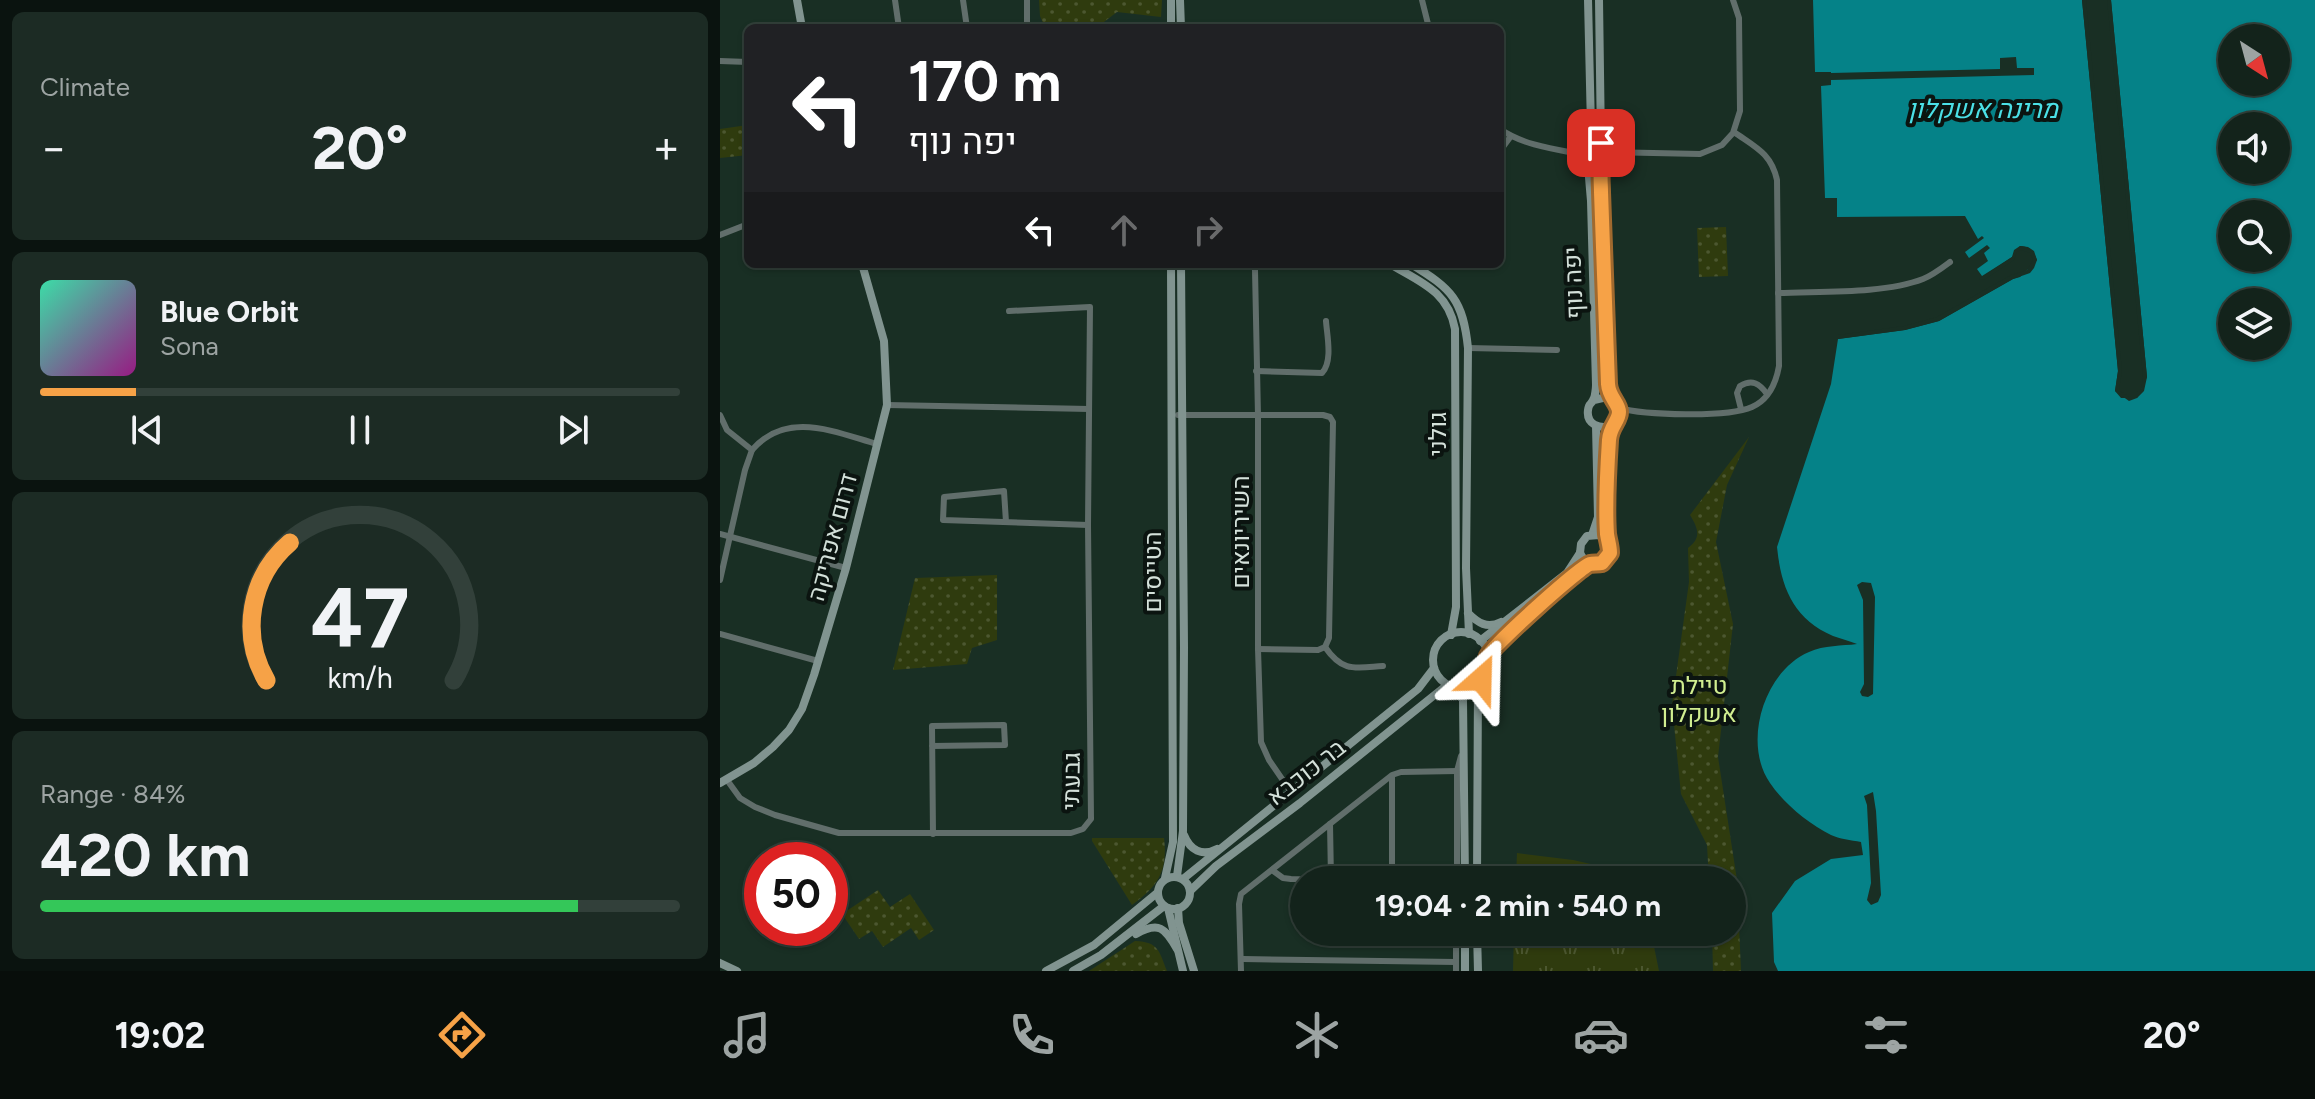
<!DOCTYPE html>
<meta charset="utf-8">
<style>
body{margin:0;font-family:Figtree,Heebo,sans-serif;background:#1c2b24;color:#f1f3f6;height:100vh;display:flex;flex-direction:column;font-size:30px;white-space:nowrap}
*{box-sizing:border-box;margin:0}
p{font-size:26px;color:#9da4a3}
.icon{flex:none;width:44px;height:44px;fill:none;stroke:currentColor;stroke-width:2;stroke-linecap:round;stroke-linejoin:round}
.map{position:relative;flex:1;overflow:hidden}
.sheet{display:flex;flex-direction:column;gap:12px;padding:12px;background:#0a130f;width:720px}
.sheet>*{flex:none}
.guide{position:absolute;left:24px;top:24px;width:760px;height:244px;border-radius:12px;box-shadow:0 2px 6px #0004,0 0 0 2px #32403a;background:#202124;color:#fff;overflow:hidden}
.needle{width:52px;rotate:144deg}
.fabs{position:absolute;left:1498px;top:24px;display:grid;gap:16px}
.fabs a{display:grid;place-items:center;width:72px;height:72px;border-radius:50%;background:#13231b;box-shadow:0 2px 6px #0004,0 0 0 2px #32403a;font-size:40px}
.speed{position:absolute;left:24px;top:842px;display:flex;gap:16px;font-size:40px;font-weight:700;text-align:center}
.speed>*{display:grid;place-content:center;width:104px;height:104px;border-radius:50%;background:#13231b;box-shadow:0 2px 6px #0004,0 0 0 2px #32403a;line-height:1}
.speed .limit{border:12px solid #d22;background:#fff;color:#111}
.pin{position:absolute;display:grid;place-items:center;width:68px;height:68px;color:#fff;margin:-34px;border-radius:16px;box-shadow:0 4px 12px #0006}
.me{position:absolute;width:88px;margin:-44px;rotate:25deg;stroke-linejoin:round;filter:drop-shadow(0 0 6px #0008)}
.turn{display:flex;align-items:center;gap:28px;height:168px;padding:0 32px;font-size:36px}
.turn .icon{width:104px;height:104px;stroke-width:2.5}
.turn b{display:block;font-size:56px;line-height:68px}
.lanes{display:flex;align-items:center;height:76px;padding:0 32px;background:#0003;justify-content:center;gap:40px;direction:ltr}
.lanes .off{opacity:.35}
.big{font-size:60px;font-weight:700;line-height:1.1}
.sheet .tile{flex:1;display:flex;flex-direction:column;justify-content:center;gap:12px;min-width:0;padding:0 28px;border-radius:12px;background:#1c2b24}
.sheet .dial{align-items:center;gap:0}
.dial svg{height:208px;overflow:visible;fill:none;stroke:#32403a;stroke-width:7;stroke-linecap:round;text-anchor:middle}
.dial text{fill:#f1f3f6;stroke:none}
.song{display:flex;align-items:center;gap:24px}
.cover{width:96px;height:96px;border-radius:12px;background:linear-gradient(135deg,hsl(160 70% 55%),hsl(310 70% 35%))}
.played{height:8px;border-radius:4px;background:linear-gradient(90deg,#f6a247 15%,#32403a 15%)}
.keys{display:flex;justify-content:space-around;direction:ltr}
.heat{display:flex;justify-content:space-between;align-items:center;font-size:44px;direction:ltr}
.charge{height:12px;border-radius:6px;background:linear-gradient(90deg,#34c759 84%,#32403a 0)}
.trip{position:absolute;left:570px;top:866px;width:456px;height:80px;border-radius:40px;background:#13231b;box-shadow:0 2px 6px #0004,0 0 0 2px #32403a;font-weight:700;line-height:80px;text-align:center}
.menu{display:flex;height:128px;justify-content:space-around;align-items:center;background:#080e0b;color:#9da4a3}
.menu .icon{width:56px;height:56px}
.menu .on{color:#f6a247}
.menu b{font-size:36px;color:#f1f3f6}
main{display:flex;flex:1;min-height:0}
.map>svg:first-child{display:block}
</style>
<main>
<section class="sheet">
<div class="tile"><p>Climate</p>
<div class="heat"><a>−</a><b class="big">20°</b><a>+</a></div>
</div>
<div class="tile">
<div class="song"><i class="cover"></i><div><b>Blue Orbit</b><p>Sona</p></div></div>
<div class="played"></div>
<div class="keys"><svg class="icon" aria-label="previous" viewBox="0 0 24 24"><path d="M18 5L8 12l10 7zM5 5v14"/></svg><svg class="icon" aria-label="pause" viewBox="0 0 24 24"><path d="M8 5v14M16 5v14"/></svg><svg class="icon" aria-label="next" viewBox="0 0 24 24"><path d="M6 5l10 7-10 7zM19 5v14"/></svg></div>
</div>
<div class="tile dial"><svg viewBox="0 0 100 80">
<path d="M14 69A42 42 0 1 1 86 69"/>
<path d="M14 69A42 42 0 0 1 23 16" stroke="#f6a247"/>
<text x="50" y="56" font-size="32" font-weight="700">47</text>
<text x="50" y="72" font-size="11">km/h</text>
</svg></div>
<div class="tile"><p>Range · 84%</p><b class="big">420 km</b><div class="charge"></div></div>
</section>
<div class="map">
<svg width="1595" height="971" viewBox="0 0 1595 971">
<defs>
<pattern id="grass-tufts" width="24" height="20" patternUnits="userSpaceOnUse" patternTransform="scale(2)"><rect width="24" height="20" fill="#2f3b0e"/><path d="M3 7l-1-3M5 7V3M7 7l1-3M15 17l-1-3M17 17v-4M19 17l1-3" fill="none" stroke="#4c5730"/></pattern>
<pattern id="park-dots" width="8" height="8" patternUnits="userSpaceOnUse" patternTransform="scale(2)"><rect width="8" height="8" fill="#2f3b0e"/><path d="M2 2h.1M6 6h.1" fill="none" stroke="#4c5730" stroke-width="1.8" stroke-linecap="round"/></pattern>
</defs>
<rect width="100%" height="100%" fill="#192f24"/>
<g fill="url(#grass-tufts)">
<polygon points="797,853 853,860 884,867 922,880 796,880"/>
<polygon points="794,932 931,932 939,971 793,971"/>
</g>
<g fill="url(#park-dots)">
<polygon points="319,0 442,0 441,17 397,12 376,28 325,28 320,16"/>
<polygon points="28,125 28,155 0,158 0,129"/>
<polygon points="1006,227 1008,276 979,277 977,228"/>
<path d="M1029,437L1007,485L996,542L1013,624L998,757L1017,880L1021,971H993L992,932H1012V880H989L987,845L961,794L952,705L969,582L968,548C982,538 978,528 970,515Z"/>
<polygon points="277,575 277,640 252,648 247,664 173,670 195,578"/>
<path d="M372,838H444C448,871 438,886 412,905L372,841Z"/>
<polygon points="158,890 170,907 190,894 214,930 199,940 191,928 163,947 152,931 139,939 122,914"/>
<path d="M415,941C439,942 439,951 447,971H369Z"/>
</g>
<path fill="#058288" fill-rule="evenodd" d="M1093,0H1362L1398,371L1395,391L1401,398H1417L1427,377L1391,0H1595V971H1058L1054,962L1052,913L1075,881L1111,859L1143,855L1141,842C1131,840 1119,839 1111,835C1089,824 1064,804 1050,783C1022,743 1044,671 1089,652C1104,645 1122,646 1137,644C1130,641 1121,639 1113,636C1073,619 1061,587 1057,547L1111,384L1118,339L1185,330L1219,321L1293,279L1300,277L1317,260C1313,250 1311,247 1300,246L1292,257L1262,276L1257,269L1268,261L1264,253L1270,248L1267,245L1249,258L1245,252L1264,238L1262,236L1258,239L1245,216L1117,217V198H1105L1101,86L1111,85V72H1095ZM1512,38H1556V82H1512ZM1512,126H1556V170H1512ZM1512,214H1556V258H1512ZM1512,302H1556V346H1512Z"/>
<g fill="#192f24">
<polygon points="1362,0 1366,0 1402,371 1399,390 1409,397 1421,389 1423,377 1387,0 1391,0 1427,377 1424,391 1417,398 1409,401 1395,391 1398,371"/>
<polygon points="1296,57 1297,68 1314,68 1314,75 1111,80 1111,73 1280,69 1280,58"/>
<polygon points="1300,246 1308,247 1314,251 1317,260 1314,268 1310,273 1293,279 1219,321 1185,330 1118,339 1118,335 1184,326 1217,317 1291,275 1307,270 1313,260 1310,253 1301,250 1297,252 1294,260 1264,280 1259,279 1292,257 1294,250"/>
<polygon points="1142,582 1151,583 1155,597 1153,694 1148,697 1142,696 1140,692 1144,684 1143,600 1137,585"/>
<polygon points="1153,792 1156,811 1161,895 1158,902 1151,905 1147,900 1151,883 1147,805 1144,796"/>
</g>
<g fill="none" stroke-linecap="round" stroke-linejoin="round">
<g stroke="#616e6b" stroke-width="6">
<polyline points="175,0 179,28"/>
<polyline points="243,0 247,28"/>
<polyline points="702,0 709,28"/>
<polyline points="307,26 307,0"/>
<polyline points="0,61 28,62"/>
<path d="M780,129C803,145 833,149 860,154"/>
<polyline points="780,151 791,136"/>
<polyline points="886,152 980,154 1002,145 1013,133 1020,111 1019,18 1013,0"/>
<polyline points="0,235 28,224"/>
<polyline points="533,264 535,270 538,416 538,649 541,742 549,760 571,792"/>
<path d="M1058,293C1101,291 1164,294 1203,279C1213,275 1222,268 1230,262"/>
<polyline points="748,348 837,350"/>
<path d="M536,371L602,373C613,361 607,336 606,321"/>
<polyline points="167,405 369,409"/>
<path d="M898,408C925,415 1007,418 1032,407C1048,400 1056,383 1059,366L1057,180C1051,153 1035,147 1014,132"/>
<path d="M1021,409L1017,393L1020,386C1032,379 1039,383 1047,394"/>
<polyline points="0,415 7,430 32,450 25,470 0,580"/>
<polyline points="458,415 603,415 610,417 613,422 609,638 605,647 598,650 538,649"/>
<path d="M32,450C67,410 114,432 157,444"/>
<polyline points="286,522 284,491 224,497 223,520 368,525"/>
<polyline points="0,534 126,568"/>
<polyline points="0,634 98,661"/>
<path d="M605,647C623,673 635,668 663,666"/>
<polyline points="212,746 285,745 284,725 212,726 213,834"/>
<polyline points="672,776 672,880"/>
<polyline points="7,780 20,798 35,807 55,815 119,833 351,833 363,829 371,819 368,525 370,307 289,311"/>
<polyline points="610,824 611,879"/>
<polyline points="552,870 563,878 571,879 657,880"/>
<polyline points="737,880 737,771 741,756"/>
<polyline points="736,932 736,971"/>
<polyline points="523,959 736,962"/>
<polyline points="521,971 519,904 521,894 672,775 681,772 737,771"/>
</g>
<g stroke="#819490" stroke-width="8">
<polyline points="77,0 82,28"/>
<polyline points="451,0 451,28"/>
<polyline points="460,0 461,28"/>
<path d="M868,0L871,127C870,132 870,136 868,140C863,151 853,154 868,166L871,201L876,385C876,388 875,396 874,398C871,406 869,402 868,410C866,425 880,429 891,426L899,415L897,404L887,397L874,400"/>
<polyline points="879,0 881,143 886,152 881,164 881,192 888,384 891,399"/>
<polyline points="302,28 307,26 314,28"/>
<path d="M670,264C700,282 728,291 735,329L736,607L731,635"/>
<path d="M691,264C732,289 743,300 748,348L746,568L749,634"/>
<polyline points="872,535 878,517 876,426"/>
<path d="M860,553C865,564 876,567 886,560C892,549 887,541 887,529C887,501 885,453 891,426"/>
<path d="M748,613C758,623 767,629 781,622"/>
<circle cx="741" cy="660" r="28"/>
<polyline points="760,641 847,573 860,553 861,544 867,536 879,535 888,542"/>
<polyline points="768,656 780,641 870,564"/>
<polyline points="734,687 743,700 745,880"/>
<polyline points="0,783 34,763 53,747 69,730 82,709 94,675 126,568 167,405 164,341 142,264"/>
<path d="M464,835C470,850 482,857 497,849"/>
<polyline points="457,876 463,831 464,647 461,264"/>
<circle cx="454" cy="893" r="16"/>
<polyline points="445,878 453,842 451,264"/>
<polyline points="463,879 698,689 714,668"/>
<polyline points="757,880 758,682"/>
<polyline points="470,891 496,866 580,803 727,685"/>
<polyline points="448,908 463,971"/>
<polyline points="458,908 459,923 474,971"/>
<polyline points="757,932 758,971"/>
<path d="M416,934C439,921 445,928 457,949"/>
<polyline points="0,963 17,971"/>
<polyline points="326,971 374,945 437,893"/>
<polyline points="353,971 381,955 444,906"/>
<polyline points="745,971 745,932"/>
</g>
</g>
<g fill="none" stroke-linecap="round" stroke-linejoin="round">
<defs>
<path id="route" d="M761,679C767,671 765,665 768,656C771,647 860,567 870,564C874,563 878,564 882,563L890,553C890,546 888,541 887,534C885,504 887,471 889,440C890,426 899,421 899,412C899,403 889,398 888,384L881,192C881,185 880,177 881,170C882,158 889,155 881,143"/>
</defs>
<use href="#route" stroke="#a0692e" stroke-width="20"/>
<use href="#route" stroke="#f6a247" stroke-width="14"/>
</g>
<g text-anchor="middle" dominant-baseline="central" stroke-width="8" stroke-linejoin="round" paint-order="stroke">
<g font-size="24" fill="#d4e1da" stroke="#0b1410">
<text transform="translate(853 283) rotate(-92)">יפה נוף</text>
<text transform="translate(717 434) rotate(-90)">גולני</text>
<text transform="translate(520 532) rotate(-90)">השיריונאים</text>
<text transform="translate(112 537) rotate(-75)">דרום אפריקה</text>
<text transform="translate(432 572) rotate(-90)">הטייסים</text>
<text transform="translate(586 772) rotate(-38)">בר כוכבא</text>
<text transform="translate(351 781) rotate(-89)">גבעתי</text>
</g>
<g font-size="24" fill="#d1ee90" stroke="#0b1410">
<text x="979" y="685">טיילת<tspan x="979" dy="28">אשקלון</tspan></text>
</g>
<g font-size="26" font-style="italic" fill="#4be0e7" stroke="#0b1410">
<text x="1263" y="109">מרינה אשקלון</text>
</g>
</g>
</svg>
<div class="fabs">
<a><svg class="needle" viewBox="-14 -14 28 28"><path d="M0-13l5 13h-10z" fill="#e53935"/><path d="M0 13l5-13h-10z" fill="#9da4a3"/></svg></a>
<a><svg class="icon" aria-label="sound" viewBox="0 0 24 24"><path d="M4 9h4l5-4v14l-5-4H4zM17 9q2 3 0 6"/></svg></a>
<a><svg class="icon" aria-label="search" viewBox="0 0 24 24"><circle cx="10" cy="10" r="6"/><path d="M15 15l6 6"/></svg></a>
<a><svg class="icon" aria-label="layers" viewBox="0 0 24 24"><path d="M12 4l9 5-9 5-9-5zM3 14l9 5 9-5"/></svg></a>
</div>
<div class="speed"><div class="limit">50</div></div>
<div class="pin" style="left:881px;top:143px;background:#d93025"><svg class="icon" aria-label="arrive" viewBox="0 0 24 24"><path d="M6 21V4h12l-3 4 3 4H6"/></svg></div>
<svg class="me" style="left:761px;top:679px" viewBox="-20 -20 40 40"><path d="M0-17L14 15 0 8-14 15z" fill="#f6a247" stroke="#fff" stroke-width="4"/></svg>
<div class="trip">19:04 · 2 min · 540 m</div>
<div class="guide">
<div class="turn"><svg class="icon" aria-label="left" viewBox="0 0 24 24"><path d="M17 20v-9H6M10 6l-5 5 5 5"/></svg><div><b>170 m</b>יפה נוף</div></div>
<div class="lanes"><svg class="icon" aria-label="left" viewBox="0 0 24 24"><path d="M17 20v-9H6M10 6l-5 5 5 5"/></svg><svg class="icon off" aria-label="ahead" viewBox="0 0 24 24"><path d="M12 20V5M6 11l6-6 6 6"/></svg><svg class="icon off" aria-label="right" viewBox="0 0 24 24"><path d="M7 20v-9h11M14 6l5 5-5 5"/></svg></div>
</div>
</div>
</main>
<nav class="menu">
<b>19:02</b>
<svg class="icon on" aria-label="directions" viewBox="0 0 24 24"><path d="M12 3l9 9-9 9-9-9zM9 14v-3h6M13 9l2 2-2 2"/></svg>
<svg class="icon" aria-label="music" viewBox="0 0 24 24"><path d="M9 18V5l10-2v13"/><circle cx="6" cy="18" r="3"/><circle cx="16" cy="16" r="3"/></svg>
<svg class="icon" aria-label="phone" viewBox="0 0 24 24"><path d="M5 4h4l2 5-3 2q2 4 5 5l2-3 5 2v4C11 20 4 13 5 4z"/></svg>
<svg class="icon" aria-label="climate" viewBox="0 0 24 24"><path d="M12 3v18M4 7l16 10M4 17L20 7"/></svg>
<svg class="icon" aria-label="car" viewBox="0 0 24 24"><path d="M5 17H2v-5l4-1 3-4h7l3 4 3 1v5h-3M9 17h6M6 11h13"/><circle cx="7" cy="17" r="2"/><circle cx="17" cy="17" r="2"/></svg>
<svg class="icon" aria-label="filters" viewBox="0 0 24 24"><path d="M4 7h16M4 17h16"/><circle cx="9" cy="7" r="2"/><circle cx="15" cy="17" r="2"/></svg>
<b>20°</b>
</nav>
